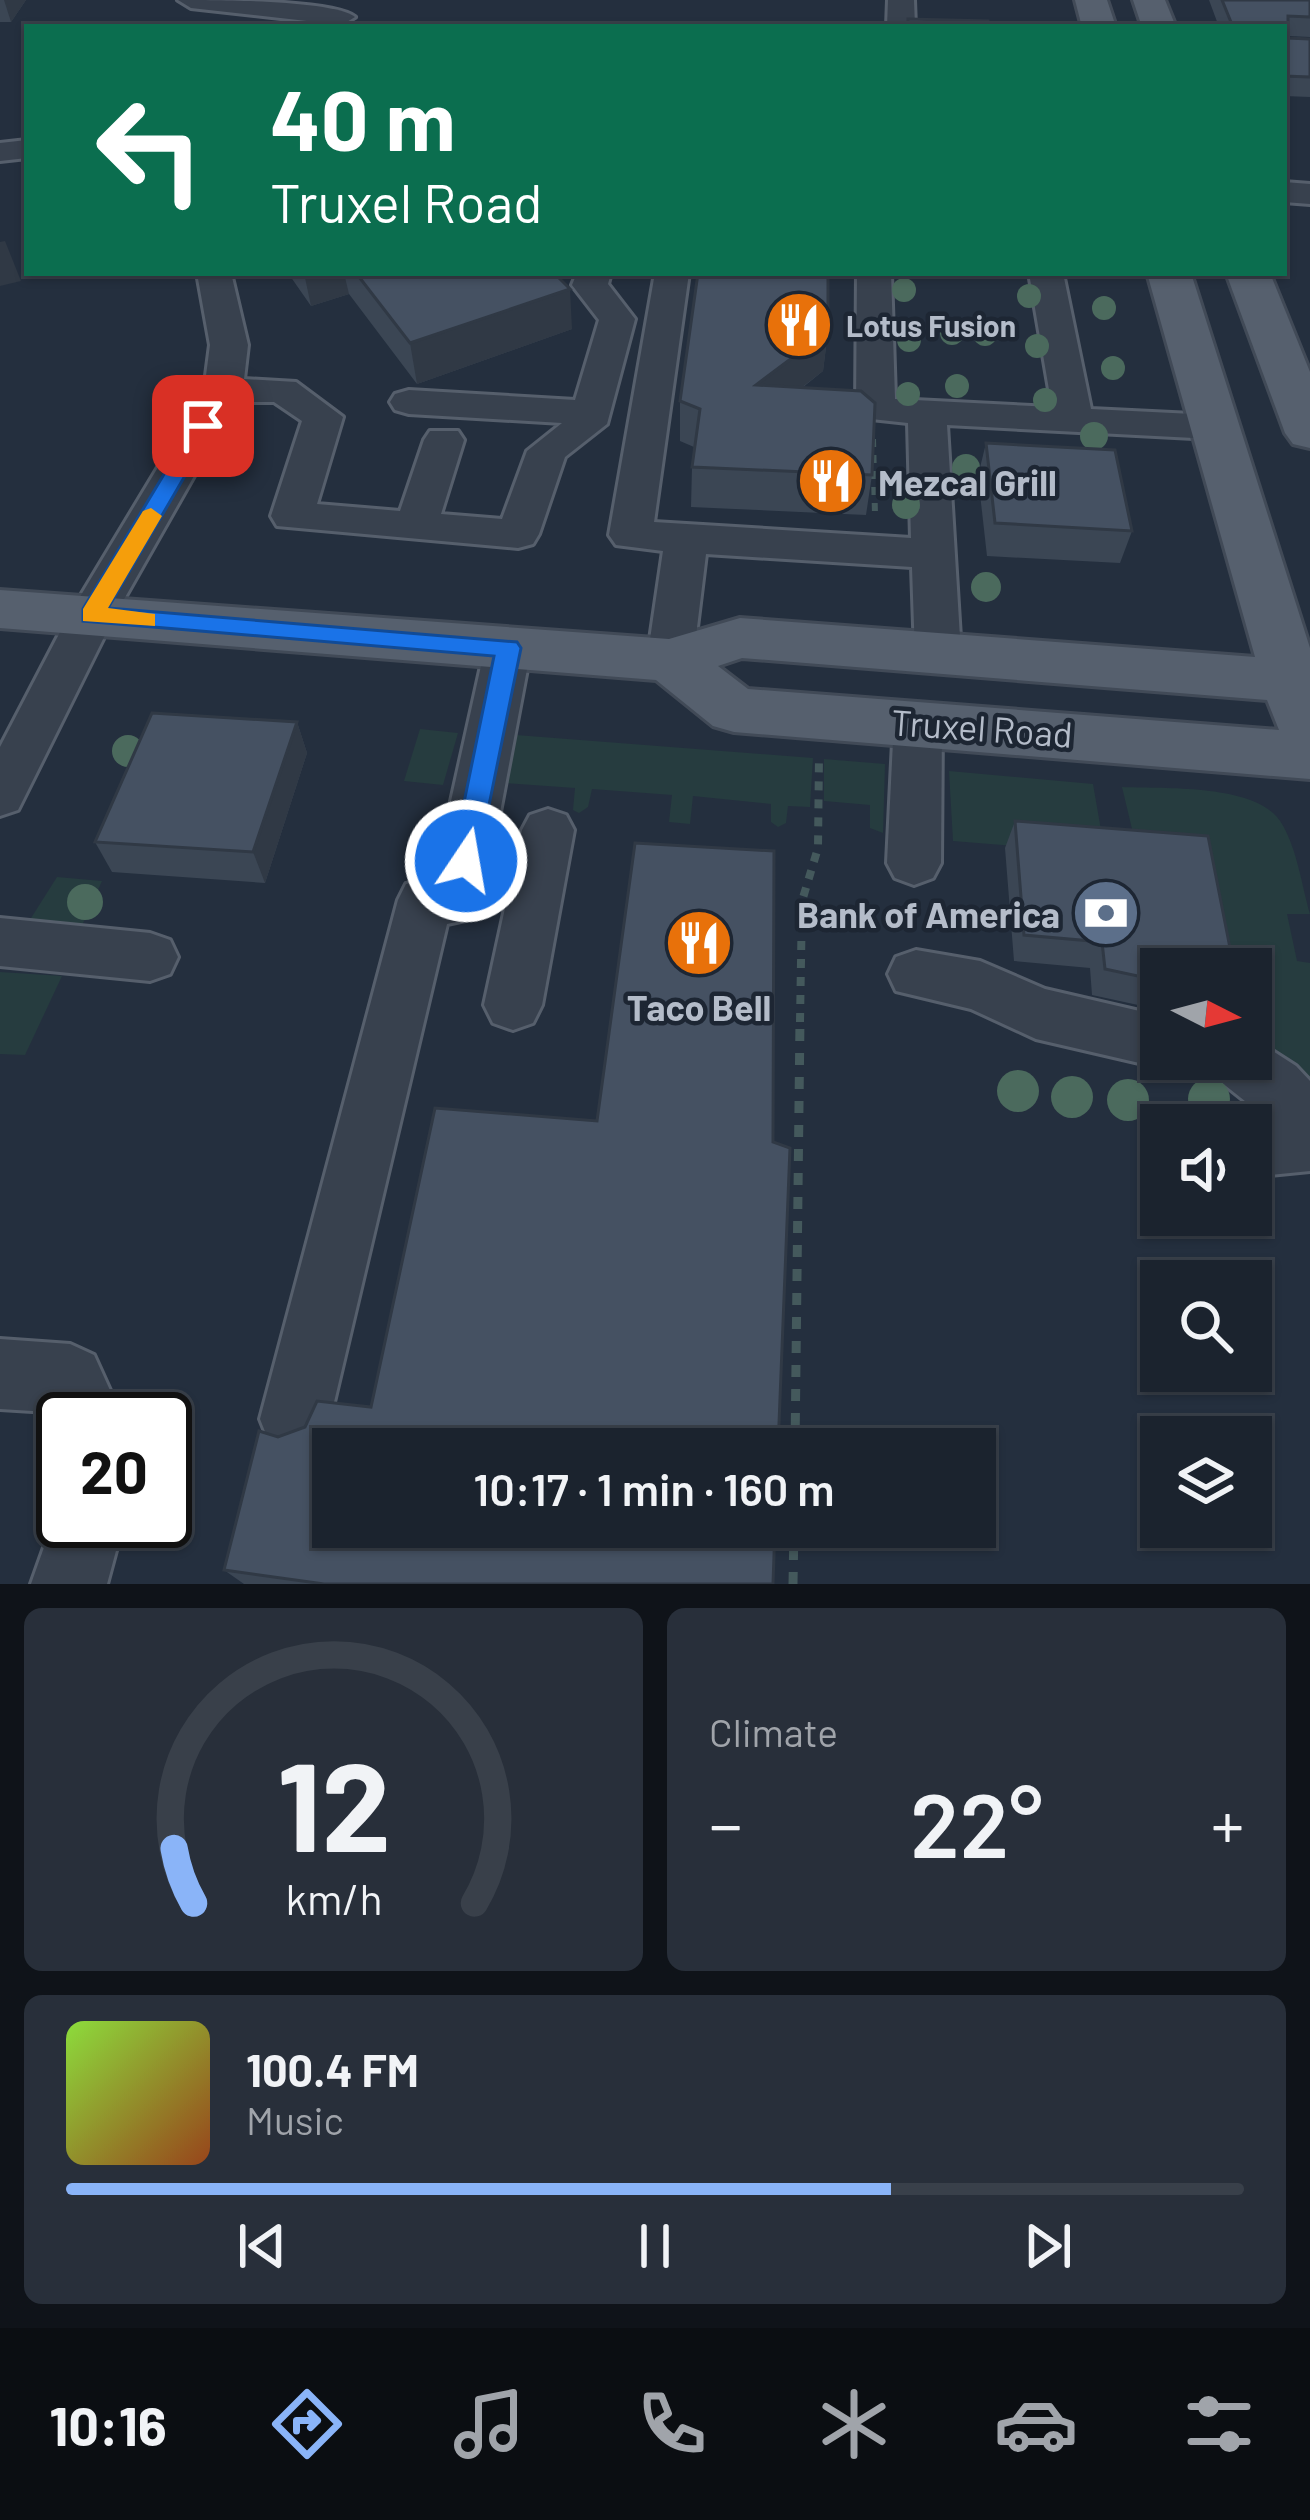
<!DOCTYPE html>
<meta charset="utf-8">
<style>
body{margin:0;font-family:Barlow,sans-serif;background:#282f3a;color:#f1f3f6;height:100vh;display:flex;flex-direction:column;font-size:45px;white-space:nowrap}
*{box-sizing:border-box;margin:0}
p{font-size:39px;color:#a0a4aa}
.icon{flex:none;width:66px;height:66px;fill:none;stroke:currentColor;stroke-width:2;stroke-linecap:round;stroke-linejoin:round}
.map{position:relative;height:1584px;overflow:hidden}
.drawer{display:flex;flex-direction:column;gap:24px;padding:24px;background:#0f1319;flex:1}
.drawer>*{flex:none}
.hud{position:absolute;left:24px;top:24px;width:1263px;height:252px;border-radius:0px;box-shadow:0 3px 9px #0004,0 0 0 3px #39404a;background:#0b6e4f;color:#fff;overflow:hidden}
.needle{width:78px;rotate:96deg}
.tools{position:absolute;left:1140px;top:948px;display:grid;gap:24px}
.tools a{display:grid;place-items:center;width:132px;height:132px;border-radius:0px;background:#1b232e;box-shadow:0 3px 9px #0004,0 0 0 3px #39404a;font-size:60px}
.speed{position:absolute;left:36px;top:1392px;display:flex;gap:24px;font-size:60px;font-weight:700;text-align:center}
.speed>*{display:grid;place-content:center;width:156px;height:156px;border-radius:50%;background:#1b232e;box-shadow:0 3px 9px #0004,0 0 0 3px #39404a;line-height:1}
.speed .limit{border:6px solid #111;border-radius:18px;background:#fff;color:#111}
.pin{position:absolute;display:grid;place-items:center;width:102px;height:102px;color:#fff;margin:-51px;border-radius:24px;box-shadow:0 6px 18px #0006}
.me{position:absolute;width:132px;margin:-66px;rotate:12deg;stroke-linejoin:round;filter:drop-shadow(0 0 9px #0008)}
.turn{display:flex;align-items:center;gap:42px;height:252px;padding:0 48px;font-size:54px}
.turn .icon{width:156px;height:156px;stroke-width:2.5}
.turn b{display:block;font-size:84px;line-height:102px}
.big{font-size:90px;font-weight:600;line-height:1.1}
.drawer .card{flex:1;display:flex;flex-direction:column;justify-content:center;gap:18px;min-width:0;padding:0 42px;border-radius:18px;background:#282f3a}
.drawer .dial{align-items:center;gap:0}
.dial svg{height:312px;overflow:visible;fill:none;stroke:#39404a;stroke-width:7;stroke-linecap:round;text-anchor:middle}
.dial text{fill:#f1f3f6;stroke:none}
.song{display:flex;align-items:center;gap:36px}
.cover{width:144px;height:144px;border-radius:18px;background:linear-gradient(135deg,hsl(90 70% 55%),hsl(20 70% 35%))}
.played{height:12px;border-radius:6px;background:linear-gradient(90deg,#8ab4f8 70%,#39404a 70%)}
.keys{display:flex;justify-content:space-around;direction:ltr}
.heat{display:flex;justify-content:space-between;align-items:center;font-size:66px;direction:ltr}
.drawer .tiles{flex:1;display:grid;gap:24px;grid-template-columns:1fr 1fr}
.card:last-child{grid-column:span 2}
.trip{position:absolute;left:312px;top:1428px;width:684px;height:120px;border-radius:0px;background:#1b232e;box-shadow:0 3px 9px #0004,0 0 0 3px #39404a;font-weight:600;line-height:120px;text-align:center}
.menu{display:flex;height:192px;justify-content:space-around;align-items:center;background:#0b0e12;color:#a0a4aa}
.menu .icon{width:84px;height:84px}
.menu .current{color:#8ab4f8}
.menu b{font-size:54px;color:#f1f3f6}
.map>svg:first-child{display:block}
</style>
<div class="map">
<svg width="1310" height="1584" viewBox="0 0 1310 1584">
<rect width="100%" height="100%" fill="#242f3e"/>
<g fill="#263c3f">
<polygon points="420,729 458,733 443,785 404,781"/>
<polygon points="516,735 813,758 810,807 788,806 786,823 778,827 771,822 771,804 693,796 690,824 669,822 672,795 592,789 588,807 579,813 573,810 575,788 504,783"/>
<polygon points="824,759 885,764 883,833 870,828 870,805 824,801"/>
<polygon points="949,771 1093,784 1105,853 953,841"/>
<path d="M1122,787C1164,789 1259,783 1282,824C1297,849 1302,886 1310,914H1287L1297,961L1310,963V1093L1251,1026V969H1224L1206,865L1138,854Z"/>
<polygon points="57,877 102,881 79,932 26,926"/>
<polygon points="0,972 62,976 25,1055 0,1054"/>
</g>
<g fill="none" stroke-linecap="round" stroke-linejoin="round">
<defs>
<g id="minor">
<path d="M178,0C212,0 334,0 355,17L342,25L191,8Z"/>
<polygon points="888,0 914,0 915,27 887,27"/>
<polygon points="27,140 27,158 0,161 0,143"/>
<polygon points="1284,182 1310,184 1310,204 1284,202"/>
<polygon points="197,273 231,273 248,345 244,379 296,382 343,417 317,504 400,511 424,440 430,431 458,431 464,440 441,514 502,519 527,451 562,423 409,414 395,410 390,402 395,394 409,390 575,400 599,320 572,285 577,273 611,273 608,284 635,319 607,424 565,457 539,534 533,544 518,548 277,526 271,516 302,421 274,402 236,402 115,615 18,810 0,816 0,747 69,615 204,391 210,345"/>
<polygon points="655,273 689,273 654,522 911,538 908,423 862,418 856,410 857,273 891,273 895,399 1052,407 1029,273 1063,273 1091,409 1213,415 1227,419 1233,427 1227,435 1213,439 947,425 961,654 955,666 938,671 921,666 915,654 912,567 706,554 693,660 687,672 670,677 653,672 647,660 663,551 616,545 609,535"/>
<polygon points="508,632 524,636 531,648 483,902 475,918 447,924 330,1419 320,1444 295,1454 270,1444 260,1419 398,900 406,884 434,878 485,648 492,636"/>
<polygon points="918,704 935,709 942,722 941,863 933,878 914,885 895,878 887,863 894,722 901,709"/>
<polygon points="548,809 566,815 574,830 542,1005 533,1023 513,1030 493,1023 484,1005 522,830 530,815"/>
<polygon points="0,918 150,933 170,940 178,957 170,974 150,981 0,966"/>
<polygon points="916,950 980,961 1045,989 1161,1016 1161,1059 1183,1059 1161,1068 1036,1039 971,1009 896,991 888,974 896,957"/>
<polygon points="1251,1037 1296,1066 1310,1081 1310,1171 1251,1177 1251,1125 1235,1125 1265,1117 1216,1078 1207,1059 1251,1059"/>
<polygon points="0,1339 70,1344 94,1355 123,1419 63,1419 63,1444 49,1412 0,1409"/>
<polygon points="63,1494 63,1521 124,1521 107,1584 31,1584"/>
</g>
<g id="major">
<polygon points="1075,0 1107,0 1116,27 1082,27"/>
<polygon points="1133,0 1165,0 1176,27 1142,27"/>
<path d="M1147,273H1191L1310,648V779L734,732L713,726L656,680L0,628V590L669,639L740,618L1255,657ZM742,658L1267,700L1279,730L748,689L718,666Z"/>
<polygon points="1226,273 1270,273 1310,372 1310,448 1293,444 1285,433"/>
</g>
</defs>
<use href="#minor" stroke="#565f6c" stroke-width="6"/>
<use href="#major" stroke="#414a57" stroke-width="6"/>
<polyline stroke="#44595c" stroke-width="6" stroke-dasharray="8 8" stroke-linecap="butt" points="873,439 875,514"/>
<polyline stroke="#44595c" stroke-width="8" stroke-dasharray="9 9" stroke-linecap="butt" points="800,1022 802,901 818,848 819,756"/>
<g stroke="#44595c" stroke-width="9" stroke-dasharray="12 12" stroke-linecap="butt">
<polyline points="795,1449 800,1019"/>
<polyline points="793,1584 794,1527"/>
</g>
<use href="#minor" fill="#38414e" fill-rule="evenodd"/>
<use href="#major" fill="#56606e" fill-rule="evenodd"/>
</g>
<g fill="#4b6a5d">
<circle cx="904" cy="290" r="12"/>
<circle cx="1029" cy="296" r="12"/>
<circle cx="1104" cy="308" r="12"/>
<circle cx="952" cy="333" r="12"/>
<circle cx="985" cy="334" r="12"/>
<circle cx="909" cy="340" r="12"/>
<circle cx="1037" cy="346" r="12"/>
<circle cx="1113" cy="368" r="12"/>
<circle cx="957" cy="386" r="12"/>
<circle cx="908" cy="394" r="12"/>
<circle cx="1045" cy="400" r="12"/>
<circle cx="1094" cy="436" r="14"/>
<circle cx="966" cy="468" r="14"/>
<circle cx="906" cy="505" r="14"/>
<circle cx="986" cy="587" r="15"/>
<circle cx="128" cy="751" r="16"/>
<circle cx="85" cy="902" r="18"/>
<circle cx="1018" cy="1091" r="21"/>
<circle cx="1072" cy="1097" r="21"/>
<circle cx="1209" cy="1099" r="21"/>
<circle cx="1128" cy="1100" r="21"/>
</g>
<g fill="#3b4654">
<polygon points="0,0 26,0 11,22 0,22"/>
<polygon points="1209,0 1310,0 1310,37 1288,36 1288,38 1310,39 1310,97 1284,96 1284,27 1219,27"/>
<polygon points="288,273 554,273 572,329 417,384 349,294 311,306"/>
<polygon points="828,331 823,371 802,388 872,475 866,515 691,507 692,467 694,447 680,441 680,401"/>
<polygon points="986,443 1132,531 1120,563 987,556 978,476"/>
<polygon points="297,722 307,753 265,883 112,872 95,842"/>
<polygon points="1015,821 1231,953 1221,969 1161,969 1161,1010 1092,995 1090,968 1014,961 1005,848"/>
<polygon points="278,1437 773,1584 244,1584 224,1570"/>
</g>
<g fill="#303945">
<polygon points="4,0 26,0 11,22"/>
<polygon points="5,241 21,281 0,286 0,242"/>
<polygon points="304,273 344,273 349,294 311,306"/>
<polygon points="570,289 572,329 417,384 410,343"/>
<polygon points="828,331 823,371 753,425 756,385"/>
<polygon points="297,722 307,753 265,883 253,852"/>
</g>
<g fill="#455162" stroke="#303945" stroke-width="3">
<polygon points="1222,0 1310,0 1310,17 1288,16 1288,38 1310,39 1310,77 1284,76 1284,27 1233,27"/>
<polygon points="908,19 988,21 989,27 908,27"/>
<polygon points="356,273 554,273 570,289 410,343"/>
<polygon points="698,273 828,273 828,331 756,385 861,391 875,403 872,475 692,467 700,409 680,401"/>
<polygon points="986,443 1115,450 1132,531 995,523"/>
<polygon points="152,713 297,722 253,852 95,842"/>
<polygon points="1015,821 1208,836 1231,953 1197,950 1201,969 1161,969 1161,981 1105,969 1102,942 1024,935"/>
<polygon points="635,843 774,851 773,1142 790,1148 778,1449 333,1449 333,1527 775,1527 773,1584 324,1584 224,1570 259,1431 278,1437 305,1427 317,1401 371,1407 435,1108 597,1121"/>
</g>
<polygon fill="#1a73e8" stroke="#114b97" stroke-width="3" points="203,420 214,426 108,608 517,642 521,648 476,869 456,869 452,861 494,656 83,621 83,609 193,426"/>
<polygon fill="#f59e0b" points="151,508 162,516 108,608 155,614 155,626 83,621 83,609 143,511"/>
<defs>
<symbol id="restaurant-disc" viewBox="-11 -11 22 22"><circle r="9.5" fill="#e8710a" stroke="#1d2633"/><path d="M-5-6h1v4h1v-4h1v4h1v-4h1v5L-1.5 .5V6h-2V.5L-5-1ZM5-6V6H3V1.5H1.5Q1.5-4 5-6Z" fill="#fff"/></symbol>
<symbol id="bank-disc" viewBox="-11 -11 22 22"><circle r="9.5" fill="#5c6f8a" stroke="#1d2633"/><path d="M-6-4H6V4H-6ZM0-2.3a2.3 2.3 0 1 0 0 4.6a2.3 2.3 0 1 0 0-4.6Z" fill="#fff"/></symbol>
</defs>
<g fill-rule="evenodd">
<use href="#restaurant-disc" x="761" y="287" width="76" height="76"/>
<use href="#restaurant-disc" x="793" y="443" width="76" height="76"/>
<use href="#bank-disc" x="1068" y="875" width="76" height="76"/>
<use href="#restaurant-disc" x="661" y="905" width="76" height="76"/>
</g>
<g text-anchor="middle" dominant-baseline="central" stroke-width="9" stroke-linejoin="round" paint-order="stroke">
<g font-size="30" font-weight="bold" fill="#b4bcc9" stroke="#1d2633" text-anchor="start">
<text x="846" y="325">Lotus Fusion</text>
</g>
<g font-size="36" font-weight="bold" fill="#b4bcc9" stroke="#1d2633" text-anchor="start">
<text x="878" y="481">Mezcal Grill</text>
<text x="1060" y="913" text-anchor="end">Bank of America</text>
<text x="699" y="1006" text-anchor="middle">Taco Bell</text>
</g>
<g font-size="36" fill="#b4bcc9" stroke="#1d2633">
<text transform="translate(982 727) rotate(4)">Truxel Road</text>
</g>
</g>
</svg>
<div class="tools">
<a><svg class="needle" viewBox="-14 -14 28 28"><path d="M0-13l5 13h-10z" fill="#e53935"/><path d="M0 13l5-13h-10z" fill="#a0a4aa"/></svg></a>
<a><svg class="icon" aria-label="sound" viewBox="0 0 24 24"><path d="M4 9h4l5-4v14l-5-4H4zM17 9q2 3 0 6"/></svg></a>
<a><svg class="icon" aria-label="search" viewBox="0 0 24 24"><circle cx="10" cy="10" r="6"/><path d="M15 15l6 6"/></svg></a>
<a><svg class="icon" aria-label="layers" viewBox="0 0 24 24"><path d="M12 4l9 5-9 5-9-5zM3 14l9 5 9-5"/></svg></a>
</div>
<div class="speed"><div class="limit">20</div></div>
<div class="pin" style="left:203px;top:426px;background:#d93025"><svg class="icon" aria-label="arrive" viewBox="0 0 24 24"><path d="M6 21V4h12l-3 4 3 4H6"/></svg></div>
<svg class="me" style="left:466px;top:861px" viewBox="-20 -20 40 40"><circle r="17" fill="#1a73e8" stroke="#fff" stroke-width="3"/><path d="M0-11L8 9 0 5-8 9z" fill="#fff"/></svg>
<div class="trip">10:17 · 1 min · 160 m</div>
<div class="hud">
<div class="turn"><svg class="icon" aria-label="left" viewBox="0 0 24 24"><path d="M17 20v-9H6M10 6l-5 5 5 5"/></svg><div><b>40 m</b>Truxel Road</div></div>
</div>
</div>
<section class="drawer">
<div class="tiles">
<div class="card dial"><svg viewBox="0 0 100 80">
<path d="M14 69A42 42 0 1 1 86 69"/>
<path d="M14 69A42 42 0 0 1 9 55" stroke="#8ab4f8"/>
<text x="50" y="56" font-size="32" font-weight="700">12</text>
<text x="50" y="72" font-size="11">km/h</text>
</svg></div>
<div class="card"><p>Climate</p>
<div class="heat"><a>−</a><b class="big">22°</b><a>+</a></div>
</div>
<div class="card">
<div class="song"><i class="cover"></i><div><b>100.4 FM</b><p>Music</p></div></div>
<div class="played"></div>
<div class="keys"><svg class="icon" aria-label="previous" viewBox="0 0 24 24"><path d="M18 5L8 12l10 7zM5 5v14"/></svg><svg class="icon" aria-label="pause" viewBox="0 0 24 24"><path d="M8 5v14M16 5v14"/></svg><svg class="icon" aria-label="next" viewBox="0 0 24 24"><path d="M6 5l10 7-10 7zM19 5v14"/></svg></div>
</div>
</div>
</section>
<nav class="menu">
<b>10:16</b>
<svg class="icon current" aria-label="directions" viewBox="0 0 24 24"><path d="M12 3l9 9-9 9-9-9zM9 14v-3h6M13 9l2 2-2 2"/></svg>
<svg class="icon" aria-label="music" viewBox="0 0 24 24"><path d="M9 18V5l10-2v13"/><circle cx="6" cy="18" r="3"/><circle cx="16" cy="16" r="3"/></svg>
<svg class="icon" aria-label="phone" viewBox="0 0 24 24"><path d="M5 4h4l2 5-3 2q2 4 5 5l2-3 5 2v4C11 20 4 13 5 4z"/></svg>
<svg class="icon" aria-label="climate" viewBox="0 0 24 24"><path d="M12 3v18M4 7l16 10M4 17L20 7"/></svg>
<svg class="icon" aria-label="car" viewBox="0 0 24 24"><path d="M5 17H2v-5l4-1 3-4h7l3 4 3 1v5h-3M9 17h6M6 11h13"/><circle cx="7" cy="17" r="2"/><circle cx="17" cy="17" r="2"/></svg>
<svg class="icon" aria-label="filters" viewBox="0 0 24 24"><path d="M4 7h16M4 17h16"/><circle cx="9" cy="7" r="2"/><circle cx="15" cy="17" r="2"/></svg>
</nav>
